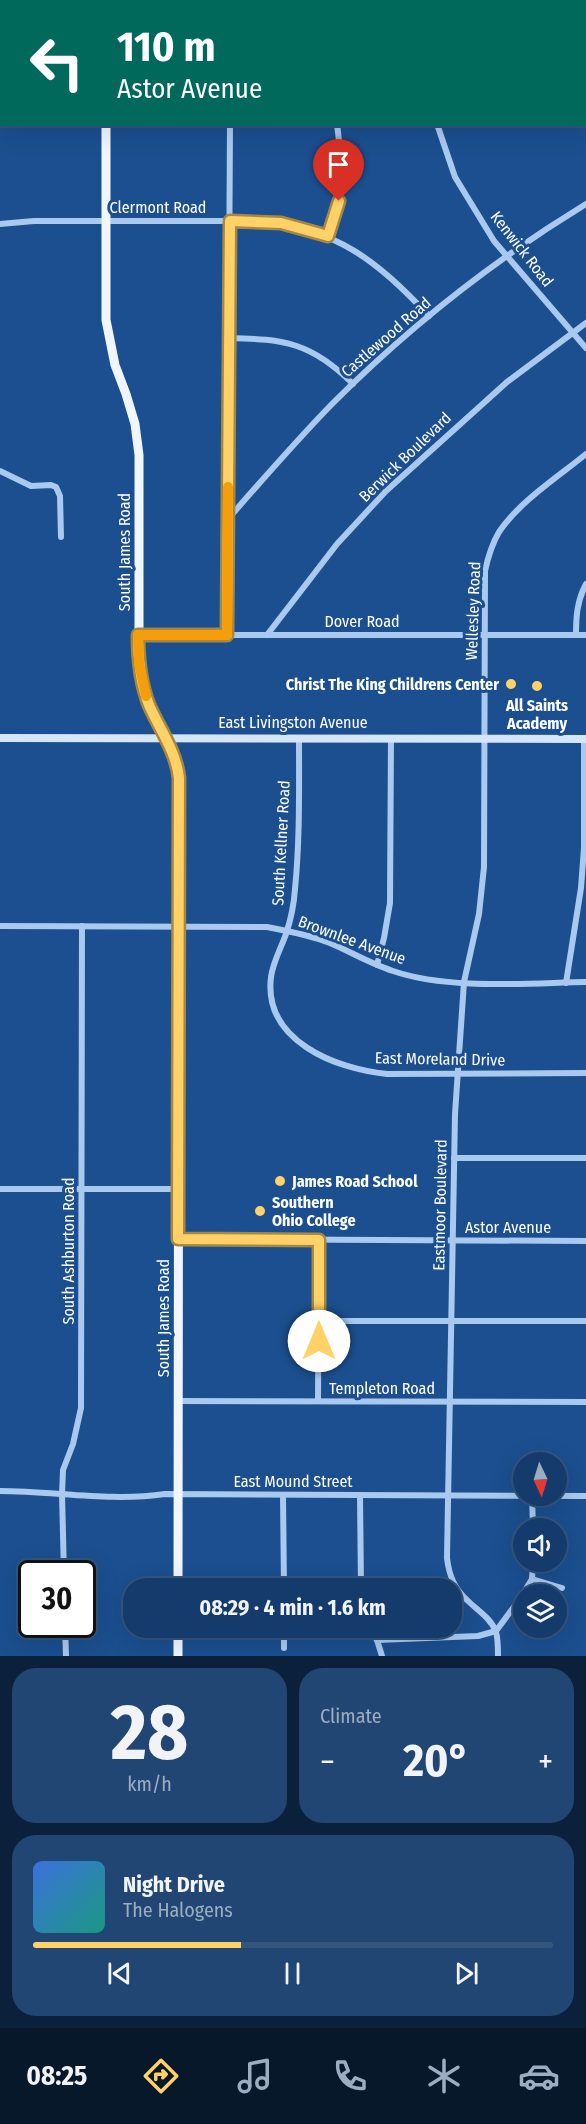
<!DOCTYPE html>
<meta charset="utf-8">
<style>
body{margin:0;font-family:"Fira Sans Condensed",sans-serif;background:#214673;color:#f1f3f6;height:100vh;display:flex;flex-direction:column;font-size:22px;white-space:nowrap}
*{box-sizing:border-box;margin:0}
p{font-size:20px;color:#9dadc1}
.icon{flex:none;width:33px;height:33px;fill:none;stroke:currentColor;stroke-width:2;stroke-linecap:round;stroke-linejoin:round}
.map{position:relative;height:1656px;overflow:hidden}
.sheet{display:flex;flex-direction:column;gap:12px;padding:12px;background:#0b203b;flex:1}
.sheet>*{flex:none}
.guide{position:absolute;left:0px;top:0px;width:586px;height:126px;box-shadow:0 6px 24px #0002,0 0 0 2px #33557e;background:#00695c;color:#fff;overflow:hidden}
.needle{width:39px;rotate:176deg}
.tools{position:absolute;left:513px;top:1452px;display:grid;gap:12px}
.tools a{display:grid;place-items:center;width:54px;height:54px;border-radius:50%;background:#143b6b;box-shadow:0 6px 24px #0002,0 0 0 2px #33557e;font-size:30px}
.speed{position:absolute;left:18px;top:1560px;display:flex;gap:12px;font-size:30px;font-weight:700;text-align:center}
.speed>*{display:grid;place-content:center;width:78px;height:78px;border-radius:50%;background:#143b6b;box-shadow:0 6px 24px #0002,0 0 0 2px #33557e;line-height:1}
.speed .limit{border:3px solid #111;border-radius:9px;background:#fff;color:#111}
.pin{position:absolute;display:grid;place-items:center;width:51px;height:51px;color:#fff;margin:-62px -26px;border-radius:50% 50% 50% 0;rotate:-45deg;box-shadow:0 0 6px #0007}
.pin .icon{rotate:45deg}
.me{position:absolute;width:66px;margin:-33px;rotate:0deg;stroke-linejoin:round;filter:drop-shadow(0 0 4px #0008)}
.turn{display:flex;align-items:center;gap:21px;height:126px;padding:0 18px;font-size:27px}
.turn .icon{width:78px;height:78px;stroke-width:2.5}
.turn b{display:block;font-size:42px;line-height:51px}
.big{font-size:45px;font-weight:700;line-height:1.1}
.sheet .tile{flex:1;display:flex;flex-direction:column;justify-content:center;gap:9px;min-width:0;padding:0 21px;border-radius:24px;background:#214673}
.sheet .dial{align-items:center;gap:0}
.dial b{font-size:78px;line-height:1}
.song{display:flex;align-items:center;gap:18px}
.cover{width:72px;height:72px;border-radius:9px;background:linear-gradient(135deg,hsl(220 70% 55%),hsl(170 70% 35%))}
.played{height:6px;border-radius:3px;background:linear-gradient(90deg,#ffd166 40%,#33557e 40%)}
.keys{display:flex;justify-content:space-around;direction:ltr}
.heat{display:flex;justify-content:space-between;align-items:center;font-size:33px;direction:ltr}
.sheet .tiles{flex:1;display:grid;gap:12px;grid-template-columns:1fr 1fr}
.tile:last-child{grid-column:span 2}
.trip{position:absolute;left:123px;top:1578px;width:339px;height:60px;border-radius:24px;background:#143b6b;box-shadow:0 6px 24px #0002,0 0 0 2px #33557e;font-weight:700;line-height:60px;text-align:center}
.menu{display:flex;height:96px;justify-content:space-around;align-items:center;background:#08182b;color:#9dadc1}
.menu .icon{width:42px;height:42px}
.menu .current{color:#ffd166}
.menu b{font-size:27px;color:#f1f3f6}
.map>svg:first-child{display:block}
</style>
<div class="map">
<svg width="586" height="1656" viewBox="0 0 586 1656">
<rect width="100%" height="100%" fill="#1b4f8f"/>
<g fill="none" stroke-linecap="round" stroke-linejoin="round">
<g stroke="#a9c9ee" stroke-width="6">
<polyline points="329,0 329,2"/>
<polyline points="427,0 427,2"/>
<polyline points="527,0 527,2"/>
<polyline points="231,2 231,0"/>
<polyline points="585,102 586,101"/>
<polyline points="437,124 455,177 494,241 586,348"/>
<path d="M0,224L34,221H260C338,229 377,261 429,316"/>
<path d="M328,236C344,192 343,170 337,124"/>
<path d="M229,338C285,339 312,343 353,384"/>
<polyline points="0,471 31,486 51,485 56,487 60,496 61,537"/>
<path d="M228,519C262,480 296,441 332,404C408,328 494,260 586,204"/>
<polyline points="138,635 586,635"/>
<polyline points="227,635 230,124"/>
<polyline points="267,635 337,544 386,491 507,382 586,323"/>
<path d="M576,635C576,616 577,601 586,584"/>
<path d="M299,738C299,788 300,839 295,889C294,904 291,919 286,934C281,948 273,962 271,977C263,1041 336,1069 387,1074L586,1073"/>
<path d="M0,926L267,927C288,931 310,935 330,943C351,952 371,964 393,971C448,990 527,983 586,982"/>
<polyline points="377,965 384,938 390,903 391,738"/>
<polyline points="566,983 581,888 584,848 584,739"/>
<polyline points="454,1158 586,1158"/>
<polyline points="0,1189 178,1189"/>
<polyline points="178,1239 586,1241"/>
<polyline points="319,1321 586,1321"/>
<polyline points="178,1401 586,1402"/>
<polyline points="318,1401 319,1240"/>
<path d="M0,1491C55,1491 110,1502 165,1494L586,1496"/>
<polyline points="283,1495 284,1588"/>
<polyline points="360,1495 361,1588"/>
<polyline points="532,1496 533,1528"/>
<polyline points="64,1574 62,1494 63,1470 73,1444 81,1408 82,926"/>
<polyline points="532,1579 562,1588"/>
<polyline points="65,1624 66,1656"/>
<polyline points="284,1628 284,1648"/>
<polyline points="369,1628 377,1640 382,1656"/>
<polyline points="377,1640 478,1636 496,1631 519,1600 532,1579 533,1562"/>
<path d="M498,1656C498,1648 498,1639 496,1632C491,1618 477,1610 467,1600C454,1588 449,1575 447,1558L455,1114L464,982L479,914L484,867L485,571C488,557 492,544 499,532C519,502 558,477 586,454"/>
</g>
<polyline stroke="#d6e6fa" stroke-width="8" points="0,738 586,739"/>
<g stroke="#f0f6ff" stroke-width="9">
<polyline points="107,2 107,0"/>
<polyline points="106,124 106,320 115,365 126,394 135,424 139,455 139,663 144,690 175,754 179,778 178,1588"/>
<polyline points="178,1628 178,1656"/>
</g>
</g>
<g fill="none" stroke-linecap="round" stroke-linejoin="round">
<defs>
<path id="route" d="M319,1341V1240L178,1239L179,778C176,751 160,730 149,705C140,682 138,659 138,635H227L230,221L281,223L328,236L339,201"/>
</defs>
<use href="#route" stroke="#a68842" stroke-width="15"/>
<use href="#route" stroke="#ffd166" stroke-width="10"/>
<polyline stroke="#f59e0b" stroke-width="10" points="146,696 139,663 138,635 227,635 228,487"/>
</g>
<g fill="#ffd166" stroke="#1b4f8f" stroke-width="2">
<circle cx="511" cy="684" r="6"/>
<circle cx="537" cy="686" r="6"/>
<circle cx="280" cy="1181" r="6"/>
<circle cx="260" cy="1211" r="6"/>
</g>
<g text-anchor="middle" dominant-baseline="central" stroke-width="6" stroke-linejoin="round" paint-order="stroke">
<g font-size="16" fill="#fff" stroke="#1b4f8f">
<text x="158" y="207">Clermont Road</text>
<text transform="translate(522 249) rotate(52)">Kenwick Road</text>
<text transform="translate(386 337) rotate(-41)">Castlewood Road</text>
<text transform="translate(405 457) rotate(-44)">Berwick Boulevard</text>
<text transform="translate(124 552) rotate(-90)">South James Road</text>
<text transform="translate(473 611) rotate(-88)">Wellesley Road</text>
<text x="362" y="621">Dover Road</text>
<text x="293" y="722">East Livingston Avenue</text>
<text transform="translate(281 843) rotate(-87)">South Kellner Road</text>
<text transform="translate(352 940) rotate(20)">Brownlee Avenue</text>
<text transform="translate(440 1059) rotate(1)">East Moreland Drive</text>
<text transform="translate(440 1205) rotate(-89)">Eastmoor Boulevard</text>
<text x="508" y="1227">Astor Avenue</text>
<text transform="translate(68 1251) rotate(-90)">South Ashburton Road</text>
<text transform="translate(163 1318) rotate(-90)">South James Road</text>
<text x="382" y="1388">Templeton Road</text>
<text x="293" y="1481">East Mound Street</text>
</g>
<g font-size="16" font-weight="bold" fill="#fff" stroke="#1b4f8f" text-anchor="start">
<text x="499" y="684" text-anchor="end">Christ The King Childrens Center</text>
<text x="537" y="705" text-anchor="middle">All Saints<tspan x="537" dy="18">Academy</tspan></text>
<text x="292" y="1181">James Road School</text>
<text x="272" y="1202">Southern<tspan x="272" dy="18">Ohio College</tspan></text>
</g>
</g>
</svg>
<div class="tools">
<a><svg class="needle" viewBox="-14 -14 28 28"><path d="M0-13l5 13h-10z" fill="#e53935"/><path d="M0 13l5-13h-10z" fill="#9dadc1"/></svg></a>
<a><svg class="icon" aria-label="sound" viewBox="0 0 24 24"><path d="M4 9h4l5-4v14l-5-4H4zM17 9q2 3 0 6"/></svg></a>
<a><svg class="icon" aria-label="layers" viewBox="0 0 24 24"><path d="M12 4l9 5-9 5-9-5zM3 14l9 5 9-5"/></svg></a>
</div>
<div class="speed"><div class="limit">30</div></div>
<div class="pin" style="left:339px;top:201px;background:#d93025"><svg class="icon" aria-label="arrive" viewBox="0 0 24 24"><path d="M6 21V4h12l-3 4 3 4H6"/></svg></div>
<svg class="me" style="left:319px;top:1341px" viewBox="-20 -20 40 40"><circle r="19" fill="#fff"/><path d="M0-13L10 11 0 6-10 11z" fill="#ffd166"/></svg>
<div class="trip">08:29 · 4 min · 1.6 km</div>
<div class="guide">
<div class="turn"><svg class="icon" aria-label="left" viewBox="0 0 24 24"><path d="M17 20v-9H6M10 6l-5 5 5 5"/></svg><div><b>110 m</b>Astor Avenue</div></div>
</div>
</div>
<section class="sheet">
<div class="tiles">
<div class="tile dial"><b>28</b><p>km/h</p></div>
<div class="tile"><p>Climate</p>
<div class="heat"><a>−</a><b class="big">20°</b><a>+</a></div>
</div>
<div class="tile">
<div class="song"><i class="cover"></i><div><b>Night Drive</b><p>The Halogens</p></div></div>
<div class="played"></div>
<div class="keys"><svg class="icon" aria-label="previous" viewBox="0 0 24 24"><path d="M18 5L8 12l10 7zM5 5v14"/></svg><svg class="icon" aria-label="pause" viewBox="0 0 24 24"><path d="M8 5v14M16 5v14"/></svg><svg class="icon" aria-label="next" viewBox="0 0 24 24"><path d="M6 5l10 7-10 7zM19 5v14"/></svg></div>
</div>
</div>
</section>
<nav class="menu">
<b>08:25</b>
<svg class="icon current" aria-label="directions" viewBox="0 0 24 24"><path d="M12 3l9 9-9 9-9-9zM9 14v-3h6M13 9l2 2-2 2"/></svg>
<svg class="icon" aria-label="music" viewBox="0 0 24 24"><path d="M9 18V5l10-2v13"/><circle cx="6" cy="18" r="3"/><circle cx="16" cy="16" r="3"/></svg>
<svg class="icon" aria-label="phone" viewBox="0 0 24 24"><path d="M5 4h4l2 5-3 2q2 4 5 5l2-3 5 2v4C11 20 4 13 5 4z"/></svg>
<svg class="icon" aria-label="climate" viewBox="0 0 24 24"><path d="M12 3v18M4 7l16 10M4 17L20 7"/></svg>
<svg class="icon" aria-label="car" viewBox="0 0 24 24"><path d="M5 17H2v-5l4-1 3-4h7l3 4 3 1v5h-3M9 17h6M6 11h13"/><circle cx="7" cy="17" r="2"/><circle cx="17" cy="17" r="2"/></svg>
</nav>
